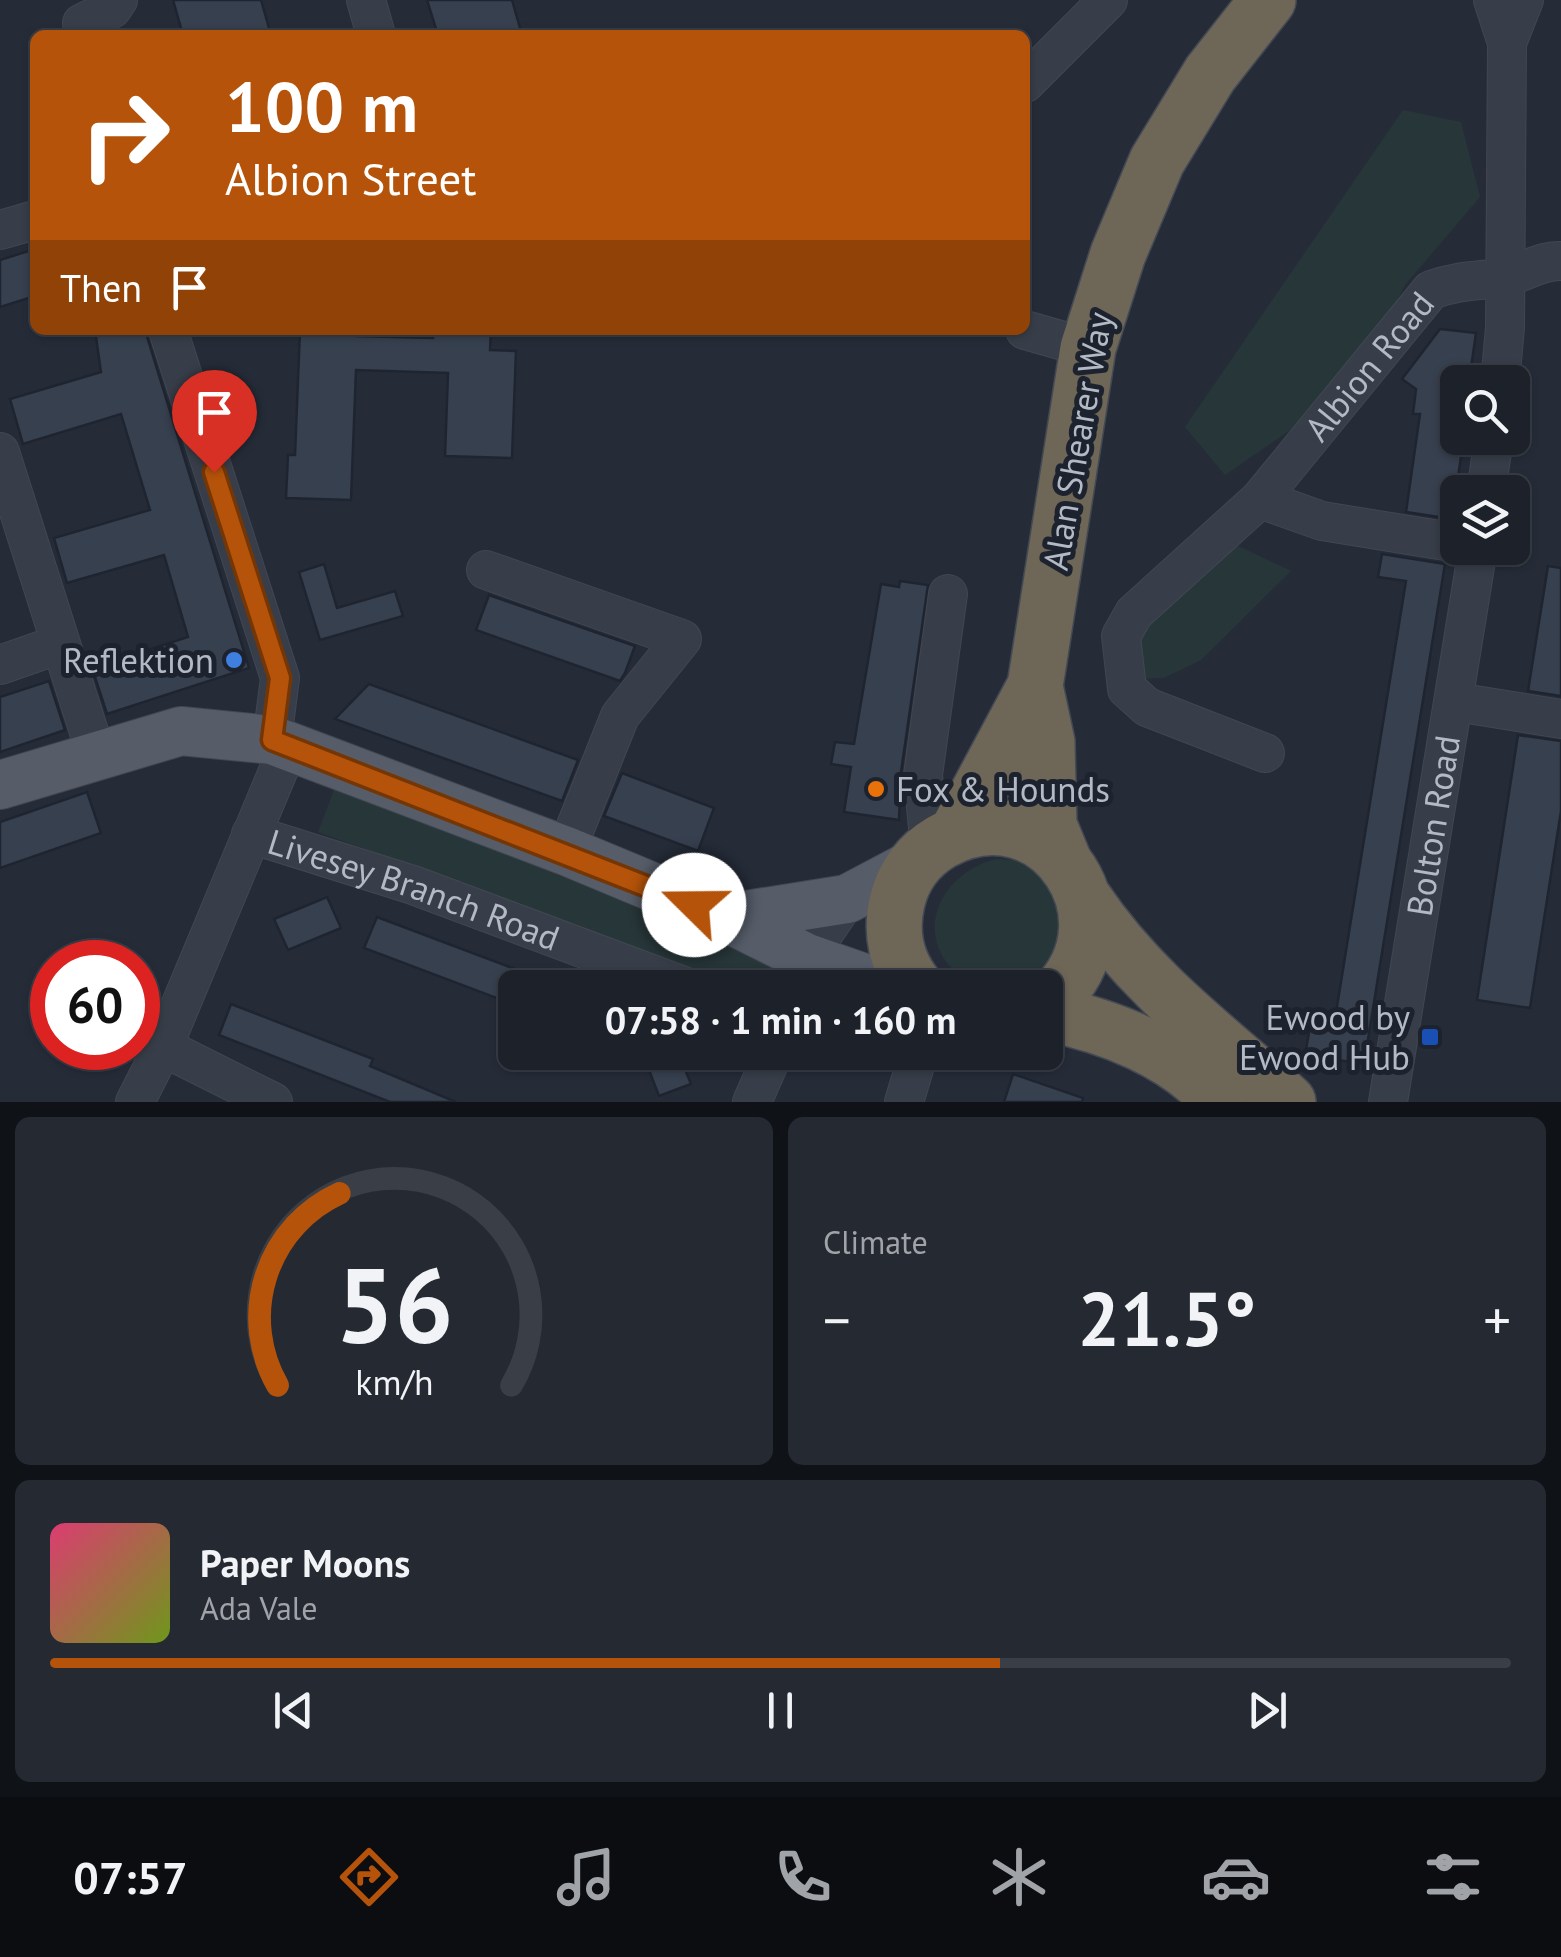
<!DOCTYPE html>
<meta charset="utf-8">
<style>
body{margin:0;font-family:"PT Sans",sans-serif;background:#252932;color:#f1f3f6;height:100vh;display:flex;flex-direction:column;font-size:38px;white-space:nowrap}
*{box-sizing:border-box;margin:0}
p{font-size:32px;color:#a0a3a8}
.icon{flex:none;width:55px;height:55px;fill:none;stroke:currentColor;stroke-width:2;stroke-linecap:round;stroke-linejoin:round}
.map{position:relative;height:1102px;overflow:hidden}
.drawer{display:flex;flex-direction:column;gap:15px;padding:15px;background:#0f1217;flex:1}
.drawer>*{flex:none}
.top-card{position:absolute;left:30px;top:30px;width:1000px;height:305px;border-radius:15px;box-shadow:0 2px 8px #0004,0 0 0 2px #3a3e47;background:#b45309;color:#fff;overflow:hidden}
.tools{position:absolute;left:1440px;top:365px;display:grid;gap:20px}
.tools a{display:grid;place-items:center;width:90px;height:90px;border-radius:15px;background:#1c212a;box-shadow:0 2px 8px #0004,0 0 0 2px #3a3e47;font-size:50px}
.speed{position:absolute;left:30px;top:940px;display:flex;gap:20px;font-size:50px;font-weight:700;text-align:center}
.speed>*{display:grid;place-content:center;width:130px;height:130px;border-radius:50%;background:#1c212a;box-shadow:0 2px 8px #0004,0 0 0 2px #3a3e47;line-height:1}
.speed .limit{border:15px solid #d22;background:#fff;color:#111}
.pin{position:absolute;display:grid;place-items:center;width:85px;height:85px;color:#fff;margin:-102px -42px;border-radius:50% 50% 50% 0;rotate:-45deg;box-shadow:0 0 10px #0007}
.pin .icon{rotate:45deg}
.me{position:absolute;width:110px;margin:-55px;rotate:292deg;stroke-linejoin:round;filter:drop-shadow(0 0 8px #0008)}
.turn{display:flex;align-items:center;gap:35px;height:210px;padding:0 30px;font-size:45px}
.turn .icon{width:130px;height:130px;stroke-width:2.5}
.turn b{display:block;font-size:70px;line-height:85px}
.then{display:flex;align-items:center;height:95px;padding:0 30px;background:#0003;gap:20px;font-size:38px}
.big{font-size:75px;font-weight:700;line-height:1.1}
.drawer .card{flex:1;display:flex;flex-direction:column;justify-content:center;gap:15px;min-width:0;padding:0 35px;border-radius:15px;background:#252932}
.drawer .dial{align-items:center;gap:0}
.dial svg{height:260px;overflow:visible;fill:none;stroke:#3a3e47;stroke-width:7;stroke-linecap:round;text-anchor:middle}
.dial text{fill:#f1f3f6;stroke:none}
.song{display:flex;align-items:center;gap:30px}
.cover{width:120px;height:120px;border-radius:15px;background:linear-gradient(135deg,hsl(340 70% 55%),hsl(80 70% 35%))}
.played{height:10px;border-radius:5px;background:linear-gradient(90deg,#b45309 65%,#3a3e47 65%)}
.keys{display:flex;justify-content:space-around;direction:ltr}
.heat{display:flex;justify-content:space-between;align-items:center;font-size:55px;direction:ltr}
.drawer .tiles{flex:1;display:grid;gap:15px;grid-template-columns:1fr 1fr}
.card:last-child{grid-column:span 2}
.trip{position:absolute;left:498px;top:970px;width:565px;height:100px;border-radius:15px;background:#1c212a;box-shadow:0 2px 8px #0004,0 0 0 2px #3a3e47;font-weight:700;line-height:100px;text-align:center}
.dock{display:flex;height:160px;justify-content:space-around;align-items:center;background:#0b0d11;color:#a0a3a8}
.dock .icon{width:70px;height:70px}
.dock .current{color:#b45309}
.dock b{font-size:45px;color:#f1f3f6}
.map>svg:first-child{display:block}
</style>
<div class="map">
<svg width="1561" height="1102" viewBox="0 0 1561 1102">
<rect width="100%" height="100%" fill="#252c38"/>
<g fill="#273639">
<polygon points="1403,110 1461,122 1480,197 1405,285 1351,388 1225,475 1185,427"/>
<polygon points="1234,544 1291,571 1201,660 1164,678 1133,679 1123,643"/>
<polygon points="334,790 800,960 790,987 744,987 318,832"/>
<path d="M997,859L1014,860L1046,876L1067,940L1026,987C1011,987 993,990 979,987C969,985 960,977 953,970C912,927 946,870 997,859Z"/>
</g>
<g fill="#37404f" stroke="#1f2530" stroke-width="2.5">
<polygon points="173,0 261,0 271,35 183,35"/>
<polygon points="427,0 512,0 522,35 438,35"/>
<polygon points="35,249 35,296 0,307 0,260"/>
<polygon points="1440,329 1476,333 1469,382 1458,382 1458,442 1463,443 1452,519 1406,512 1420,414 1413,414 1416,389 1402,379"/>
<polygon points="95,330 145,330 249,668 107,714 92,668 188,637 164,555 67,583 54,538 150,510 121,414 23,444 10,399 101,372"/>
<polygon points="300,330 357,330 357,336 433,338 433,330 491,330 490,350 516,351 512,458 445,456 448,373 356,370 351,500 286,498 288,455 295,455"/>
<polygon points="1382,554 1445,564 1364,1064 1305,1055 1310,1027 1333,1031 1406,581 1378,577"/>
<polygon points="324,564 337,608 395,591 403,616 320,640 299,572"/>
<polygon points="1548,566 1561,568 1561,696 1528,691"/>
<polygon points="900,581 928,585 901,772 899,820 844,812 851,767 831,764 835,742 854,744 881,584 899,587"/>
<polygon points="489,595 635,646 625,673 620,681 476,630"/>
<polygon points="49,681 65,730 0,752 0,697"/>
<polygon points="369,684 578,760 562,801 335,719"/>
<polygon points="1518,735 1561,741 1561,811 1530,1008 1477,1000"/>
<polygon points="622,773 714,808 698,851 604,816"/>
<polygon points="87,792 101,833 0,868 0,822"/>
<polygon points="327,897 341,928 288,950 274,919"/>
<polygon points="377,917 523,972 510,1003 364,948"/>
<polygon points="231,1004 373,1059 370,1066 456,1102 390,1102 219,1035"/>
<polygon points="642,1052 678,1052 691,1084 659,1096"/>
<polygon points="1013,1074 1083,1098 1082,1102 1004,1102"/>
</g>
<g fill="none" stroke-linecap="round" stroke-linejoin="round">
<defs>
<g id="minor">
<polyline points="366,0 376,35"/>
<polyline points="1493,0 1507,43 1505,328 1500,382"/>
<polyline points="82,23 112,9 118,0"/>
<polyline points="1507,43 1524,0"/>
<polyline points="1025,83 1108,0"/>
<polyline points="0,230 35,220"/>
<polyline points="168,330 280,678 272,740"/>
<polyline points="1025,330 1088,348"/>
<polyline points="0,452 96,754"/>
<polyline points="1486,492 1494,438"/>
<polyline points="1260,499 1322,521 1458,543"/>
<polyline points="486,570 682,639 620,716 566,851"/>
<polyline points="0,665 60,644"/>
<polyline points="1456,702 1561,719"/>
<path id="s1" d="M1265,753L1147,707L1127,689L1121,636L1134,613L1260,499L1431,290C1456,281 1475,281 1500,278C1522,275 1539,260 1561,261"/>
<path id="s2" d="M251,834L413,885L689,988"/>
<polyline points="930,849 923,775 948,594"/>
<polyline points="798,988 807,958 847,899"/>
<polyline points="163,1047 273,1102"/>
<polyline points="135,1102 163,1047 289,745"/>
<polyline points="752,1102 774,1052"/>
<polyline points="904,1102 919,1052"/>
<path id="s3" d="M1388,1102L1478,548"/>
</g>
<g id="major">
<polyline points="0,785 181,731 272,740 566,851 727,918 807,958 893,988"/>
<polyline points="727,918 847,899 915,863"/>
</g>
<g id="highway">
<polyline points="1035,686 1047,742 1049,825 1063,859"/>
<polyline points="956,834 1035,686 1088,348 1118,254 1157,161 1210,74 1268,0"/>
<path d="M1085,900C1140,982 1215,1037 1288,1102"/>
<path d="M917,988C896,963 890,933 897,902C903,876 919,855 941,842C1049,781 1144,927 1045,1005"/>
<path d="M1045,1013C1107,1025 1177,1051 1220,1102"/>
</g>
</defs>
<use href="#minor" stroke="#414752" stroke-width="40"/>
<use href="#major" stroke="#414752" stroke-width="50"/>
<use href="#highway" stroke="#434954" stroke-width="58"/>
<use href="#minor" stroke="#383e49" stroke-width="38"/>
<use href="#major" stroke="#565d69" stroke-width="48"/>
<use href="#highway" stroke="#6e6656" stroke-width="55"/>
</g>
<g fill="none" stroke-linecap="round" stroke-linejoin="round">
<defs>
<polyline id="route" points="214,472 280,678 272,740 694,905"/>
</defs>
<use href="#route" stroke="#753606" stroke-width="25"/>
<use href="#route" stroke="#b45309" stroke-width="18"/>
</g>
<circle fill="#3f7fe0" stroke="#1d232e" stroke-width="4" cx="234" cy="660" r="10"/>
<circle fill="#e8710a" stroke="#1d232e" stroke-width="4" cx="876" cy="789" r="10"/>
<rect fill="#1a4fb4" stroke="#1d232e" stroke-width="4" x="1420" y="1027" width="20" height="20" rx="5"/>
<g text-anchor="middle" dominant-baseline="central" stroke-width="10" stroke-linejoin="round" paint-order="stroke">
<g font-size="35" fill="#b3b9c5" stroke="#1d232e">
<text stroke="none"><textPath href="#s1" startOffset="575">Albion Road</textPath></text>
<text transform="translate(1077 441) rotate(-80)">Alan Shearer Way</text>
<text stroke="none"><textPath href="#s3" startOffset="280">Bolton Road</textPath></text>
<text stroke="none"><textPath href="#s2" startOffset="172">Livesey Branch Road</textPath></text>
</g>
<g font-size="35" fill="#b3b9c5" stroke="#1d232e" text-anchor="end">
<text x="214" y="660">Reflektion</text>
<text x="896" y="789" text-anchor="start">Fox &amp; Hounds</text>
<text x="1410" y="1017">Ewood by<tspan x="1410" dy="40">Ewood Hub</tspan></text>
</g>
</g>
</svg>
<div class="tools">
<a><svg class="icon" aria-label="search" viewBox="0 0 24 24"><circle cx="10" cy="10" r="6"/><path d="M15 15l6 6"/></svg></a>
<a><svg class="icon" aria-label="layers" viewBox="0 0 24 24"><path d="M12 4l9 5-9 5-9-5zM3 14l9 5 9-5"/></svg></a>
</div>
<div class="speed"><div class="limit">60</div></div>
<div class="pin" style="left:214px;top:472px;background:#d93025"><svg class="icon" aria-label="arrive" viewBox="0 0 24 24"><path d="M6 21V4h12l-3 4 3 4H6"/></svg></div>
<svg class="me" style="left:694px;top:905px" viewBox="-20 -20 40 40"><circle r="19" fill="#fff"/><path d="M0-13L10 11 0 6-10 11z" fill="#b45309"/></svg>
<div class="trip">07:58 · 1 min · 160 m</div>
<div class="top-card">
<div class="turn"><svg class="icon" aria-label="right" viewBox="0 0 24 24"><path d="M7 20v-9h11M14 6l5 5-5 5"/></svg><div><b>100 m</b>Albion Street</div></div>
<div class="then">Then<svg class="icon" aria-label="arrive" viewBox="0 0 24 24"><path d="M6 21V4h12l-3 4 3 4H6"/></svg></div>
</div>
</div>
<section class="drawer">
<div class="tiles">
<div class="card dial"><svg viewBox="0 0 100 80">
<path d="M14 69A42 42 0 1 1 86 69"/>
<path d="M14 69A42 42 0 0 1 33 10" stroke="#b45309"/>
<text x="50" y="56" font-size="32" font-weight="700">56</text>
<text x="50" y="72" font-size="11">km/h</text>
</svg></div>
<div class="card"><p>Climate</p>
<div class="heat"><a>−</a><b class="big">21.5°</b><a>+</a></div>
</div>
<div class="card">
<div class="song"><i class="cover"></i><div><b>Paper Moons</b><p>Ada Vale</p></div></div>
<div class="played"></div>
<div class="keys"><svg class="icon" aria-label="previous" viewBox="0 0 24 24"><path d="M18 5L8 12l10 7zM5 5v14"/></svg><svg class="icon" aria-label="pause" viewBox="0 0 24 24"><path d="M8 5v14M16 5v14"/></svg><svg class="icon" aria-label="next" viewBox="0 0 24 24"><path d="M6 5l10 7-10 7zM19 5v14"/></svg></div>
</div>
</div>
</section>
<nav class="dock">
<b>07:57</b>
<svg class="icon current" aria-label="directions" viewBox="0 0 24 24"><path d="M12 3l9 9-9 9-9-9zM9 14v-3h6M13 9l2 2-2 2"/></svg>
<svg class="icon" aria-label="music" viewBox="0 0 24 24"><path d="M9 18V5l10-2v13"/><circle cx="6" cy="18" r="3"/><circle cx="16" cy="16" r="3"/></svg>
<svg class="icon" aria-label="phone" viewBox="0 0 24 24"><path d="M5 4h4l2 5-3 2q2 4 5 5l2-3 5 2v4C11 20 4 13 5 4z"/></svg>
<svg class="icon" aria-label="climate" viewBox="0 0 24 24"><path d="M12 3v18M4 7l16 10M4 17L20 7"/></svg>
<svg class="icon" aria-label="car" viewBox="0 0 24 24"><path d="M5 17H2v-5l4-1 3-4h7l3 4 3 1v5h-3M9 17h6M6 11h13"/><circle cx="7" cy="17" r="2"/><circle cx="17" cy="17" r="2"/></svg>
<svg class="icon" aria-label="filters" viewBox="0 0 24 24"><path d="M4 7h16M4 17h16"/><circle cx="9" cy="7" r="2"/><circle cx="15" cy="17" r="2"/></svg>
</nav>
